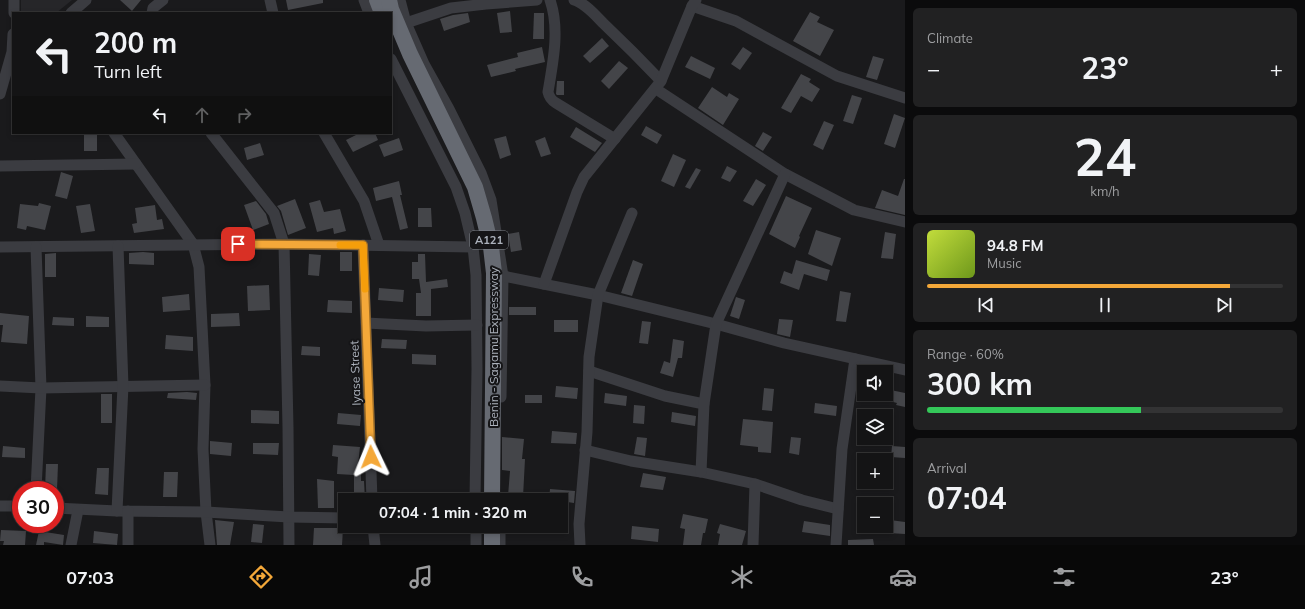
<!DOCTYPE html>
<meta charset="utf-8">
<style>
body{margin:0;font-family:Mulish,sans-serif;background:#212122;color:#f1f3f6;height:100vh;display:flex;flex-direction:column;font-size:15px;white-space:nowrap}
*{box-sizing:border-box;margin:0}
p{font-size:13px;color:#9d9ea0}
.icon{flex:none;width:22px;height:22px;fill:none;stroke:currentColor;stroke-width:2;stroke-linecap:round;stroke-linejoin:round}
.map{position:relative;flex:1;overflow:hidden}
.panel{display:flex;flex-direction:column;gap:8px;padding:8px;background:#0b0b0c;width:400px}
.panel>*{flex:none}
.banner{position:absolute;left:12px;top:12px;width:380px;height:122px;border-radius:0px;box-shadow:0 2px 6px #0003,0 0 0 1px #333334;background:#141415;color:#f1f3f6;overflow:hidden}
.fabs{position:absolute;left:857px;top:365px;display:grid;gap:8px}
.fabs a{display:grid;place-items:center;width:36px;height:36px;border-radius:0px;background:#141415;box-shadow:0 2px 6px #0003,0 0 0 1px #333334;font-size:20px}
.speed{position:absolute;left:12px;top:481px;display:flex;gap:8px;font-size:20px;font-weight:700;text-align:center}
.speed>*{display:grid;place-content:center;width:52px;height:52px;border-radius:50%;background:#141415;box-shadow:0 2px 6px #0003,0 0 0 1px #333334;line-height:1}
.speed .limit{border:6px solid #d22;background:#fff;color:#111}
.pin{position:absolute;display:grid;place-items:center;width:34px;height:34px;color:#fff;margin:-17px;border-radius:8px;box-shadow:0 2px 6px #0006}
.me{position:absolute;width:44px;margin:-22px;rotate:358deg;stroke-linejoin:round;filter:drop-shadow(0 0 3px #0008)}
.turn{display:flex;align-items:center;gap:14px;height:84px;padding:0 16px;font-size:18px}
.turn .icon{width:52px;height:52px;stroke-width:2.5}
.turn b{display:block;font-size:28px;line-height:34px}
.lanes{display:flex;align-items:center;height:38px;padding:0 16px;background:#0003;justify-content:center;gap:20px;direction:ltr}
.lanes .off{opacity:.35}
.big{font-size:30px;font-weight:700;line-height:1.1}
.panel .card{flex:1;display:flex;flex-direction:column;justify-content:center;gap:6px;min-width:0;padding:0 14px;border-radius:6px;background:#212122}
.panel .dial{align-items:center;gap:0}
.dial b{font-size:52px;line-height:1}
.song{display:flex;align-items:center;gap:12px}
.cover{width:48px;height:48px;border-radius:6px;background:linear-gradient(135deg,hsl(70 70% 55%),hsl(80 70% 35%))}
.played{height:4px;border-radius:2px;background:linear-gradient(90deg,#f4a839 85%,#333334 85%)}
.keys{display:flex;justify-content:space-around;direction:ltr}
.heat{display:flex;justify-content:space-between;align-items:center;font-size:22px;direction:ltr}
.charge{height:6px;border-radius:3px;background:linear-gradient(90deg,#34c759 60%,#333334 0)}
.trip{position:absolute;left:338px;top:493px;width:230px;height:40px;border-radius:0px;background:#141415;box-shadow:0 2px 6px #0003,0 0 0 1px #333334;font-weight:700;line-height:40px;text-align:center}
.tabs{display:flex;height:64px;justify-content:space-around;align-items:center;background:#080808;color:#9d9ea0}
.tabs .icon{width:28px;height:28px}
.tabs .selected{color:#f4a839}
.tabs b{font-size:18px;color:#f1f3f6}
main{display:flex;flex:1;min-height:0}
.map>svg:first-child{display:block}
</style>
<main>
<div class="map">
<svg width="905" height="545" viewBox="0 0 905 545">
<rect width="100%" height="100%" fill="#1a1a1c"/>
<polygon fill="#262629" points="21,0 72,0 56,13 21,13"/>
<g fill="#444549">
<polygon points="120,0 141,0 132,11"/>
<polygon points="286,0 323,0 323,3 288,10"/>
<polygon points="510,11 512,32 500,33 497,13"/>
<polygon points="810,12 820,17 817,22 834,30 820,56 793,41"/>
<polygon points="468,13 470,22 444,31 440,19 453,15"/>
<polygon points="534,13 544,13 544,39 533,39"/>
<polygon points="602,38 609,46 590,63 583,56"/>
<polygon points="542,47 545,62 515,69 516,71 491,77 487,65 518,57 517,53"/>
<polygon points="743,47 752,53 740,70 731,64"/>
<polygon points="691,56 715,68 710,79 685,67"/>
<polygon points="873,56 884,59 877,80 866,77"/>
<polygon points="619,61 628,68 609,89 601,81"/>
<polygon points="801,74 811,79 809,82 820,89 812,102 801,96 791,113 781,108"/>
<polygon points="557,81 564,81 564,95 557,95 556,94"/>
<polygon points="712,87 727,97 729,93 739,99 723,125 698,108"/>
<polygon points="852,95 862,98 853,124 843,121"/>
<polygon points="894,114 905,118 895,148 884,144"/>
<polygon points="824,121 834,125 823,150 813,145"/>
<polygon points="646,126 662,135 657,144 641,135"/>
<polygon points="576,127 602,143 595,152 570,137"/>
<polygon points="763,132 772,137 763,151 755,146"/>
<rect x="84" y="133" width="13" height="18"/>
<polygon points="360,133 375,133 378,140 353,152 346,140"/>
<polygon points="506,136 511,155 500,159 494,139"/>
<polygon points="545,137 551,154 541,157 535,141"/>
<polygon points="399,138 403,150 384,157 379,145"/>
<polygon points="260,143 264,155 247,160 244,148"/>
<polygon points="673,154 686,160 674,187 661,181"/>
<polygon points="727,166 737,171 730,182 721,178"/>
<polygon points="696,168 701,170 690,189 685,187"/>
<polygon points="61,172 73,176 67,199 55,196"/>
<polygon points="756,179 766,185 753,206 743,201"/>
<polygon points="904,179 905,179 905,215 875,208 882,190 898,196"/>
<polygon points="399,181 402,195 400,195 408,228 400,230 392,197 376,201 373,188"/>
<polygon points="786,196 812,208 799,236 800,237 795,248 769,234"/>
<polygon points="295,199 306,228 288,235 281,211 277,206"/>
<polygon points="320,200 324,212 340,209 346,231 334,234 333,228 317,232 309,203"/>
<polygon points="256,201 266,214 269,224 253,230 244,205"/>
<polygon points="39,203 51,206 45,230 27,226 26,230 17,228 20,204 38,206"/>
<polygon points="90,204 95,231 81,233 76,206"/>
<polygon points="155,205 157,220 162,219 164,229 134,233 132,224 137,223 135,208"/>
<polygon points="418,208 431,208 432,227 418,227"/>
<polygon points="816,230 841,238 832,266 808,254"/>
<polygon points="519,232 522,250 511,252 508,234"/>
<polygon points="885,232 896,234 893,259 881,258"/>
<polygon points="143,252 154,253 154,265 129,264 129,253"/>
<rect x="340" y="252" width="12" height="19"/>
<polygon points="56,253 56,277 45,277 45,254"/>
<polygon points="309,254 321,255 319,276 308,275"/>
<polygon points="418,254 425,254 426,282 447,279 448,287 431,289 431,316 416,316 416,293 421,293 419,279 412,279 412,262 418,262"/>
<polygon points="633,260 643,264 632,296 621,293"/>
<polygon points="796,260 830,270 827,281 804,274 799,290 780,283 784,271 792,274"/>
<polygon points="269,285 270,310 248,311 247,286"/>
<polygon points="379,288 404,290 403,302 378,300"/>
<polygon points="840,291 851,293 846,322 836,321"/>
<polygon points="189,294 190,310 163,312 162,297"/>
<polygon points="736,297 745,300 739,319 730,316"/>
<polygon points="328,300 352,301 352,313 327,312"/>
<rect x="509" y="307" width="27" height="8"/>
<polygon points="0,313 29,316 27,344 1,342 3,325 0,325"/>
<polygon points="239,313 240,326 211,327 211,314"/>
<polygon points="86,316 109,317 109,327 86,327"/>
<polygon points="53,317 74,318 74,326 52,325"/>
<polygon points="779,319 793,320 790,337 777,334"/>
<rect x="554" y="320" width="24" height="12"/>
<polygon points="642,321 651,322 648,344 639,343"/>
<polygon points="166,335 193,337 193,351 165,349"/>
<polygon points="382,339 407,340 406,349 381,348"/>
<polygon points="673,339 684,341 682,358 678,358 673,377 660,373 664,361 670,363"/>
<polygon points="302,346 320,347 320,356 301,355"/>
<polygon points="412,354 436,355 436,365 412,364"/>
<polygon points="859,382 864,383 864,394 857,393"/>
<polygon points="556,386 578,388 577,399 555,397"/>
<polygon points="764,388 774,389 772,411 762,410"/>
<polygon points="886,389 905,393 905,407 896,405 897,403 870,396 871,394 886,394"/>
<polygon points="187,392 197,393 196,400 167,398 168,393"/>
<polygon points="605,393 627,396 626,406 604,403"/>
<rect x="101" y="394" width="11" height="29"/>
<rect x="525" y="395" width="17" height="8"/>
<polygon points="815,403 837,406 836,416 814,413"/>
<polygon points="634,405 645,406 644,424 633,423"/>
<polygon points="251,410 279,411 279,424 251,423"/>
<polygon points="672,412 696,416 695,426 671,422"/>
<polygon points="338,413 361,415 360,426 337,424"/>
<polygon points="743,419 773,422 771,453 758,452 758,447 740,445"/>
<polygon points="552,431 577,433 576,444 551,443"/>
<polygon points="502,437 524,439 522,459 525,459 523,497 508,496 510,471 502,470"/>
<polygon points="637,437 647,438 645,456 634,454"/>
<polygon points="791,437 801,438 799,455 789,453"/>
<polygon points="210,441 232,443 231,456 210,454"/>
<polygon points="253,443 279,443 278,455 253,454"/>
<polygon points="333,445 360,447 358,465 361,465 361,481 364,481 365,500 354,500 354,475 337,474 338,457 332,456"/>
<polygon points="3,446 25,448 25,458 2,457"/>
<polygon points="892,446 905,447 905,458 891,457"/>
<polygon points="46,464 58,464 57,490 45,490"/>
<polygon points="97,468 109,468 108,495 95,494"/>
<polygon points="164,472 178,472 177,497 163,497"/>
<polygon points="643,473 666,477 663,490 640,487"/>
<polygon points="317,479 334,481 334,508 318,508"/>
<polygon points="550,489 575,491 574,503 561,501 561,500 549,500"/>
<polygon points="683,514 708,519 705,533 703,533 701,545 683,545 685,529 680,528"/>
<polygon points="215,520 234,522 230,545 217,545"/>
<polygon points="890,520 905,522 905,534 888,533"/>
<polygon points="804,521 830,525 830,536 802,532"/>
<polygon points="253,524 264,525 262,543 251,542"/>
<polygon points="720,524 746,531 742,545 718,545 720,534 717,533"/>
<polygon points="632,526 659,529 658,542 631,539"/>
<polygon points="314,528 343,528 342,545 313,545"/>
<polygon points="1,530 26,531 25,545 3,545 4,541 0,541"/>
<polygon points="39,531 64,535 63,545 44,542 44,545 36,545"/>
<polygon points="94,531 118,534 117,545 93,543"/>
<polygon points="873,539 874,545 848,545 848,540"/>
</g>
<g fill="none" stroke-linecap="round" stroke-linejoin="round">
<g stroke="#3b3c41" stroke-width="11">
<polyline points="270,0 273,13"/>
<polyline points="364,0 369,13"/>
<polyline points="400,0 406,23 424,64 449,109 481,173 491,200 503,276 501,397"/>
<path d="M550,0C560,29 553,62 548,92C549,97 551,100 556,103L615,139"/>
<path d="M574,0C585,3 595,15 603,23C623,42 642,61 661,81"/>
<polyline points="692,6 736,21 837,76 905,98"/>
<polyline points="14,13 14,0"/>
<polyline points="71,13 86,0"/>
<polyline points="152,13 153,8 163,0"/>
<polyline points="406,23 451,8 486,4 537,0"/>
<polyline points="391,59 456,187 465,213 473,247 476,275 477,369 475,500"/>
<polyline points="656,89 785,174 854,210 905,222"/>
<polyline points="0,94 12,52 13,34"/>
<polyline points="114,133 193,244 199,267 205,385 203,449 206,512 210,545"/>
<polyline points="211,133 274,213 284,244 288,427 289,545"/>
<polyline points="324,133 364,201 379,245"/>
<polyline points="0,166 136,164"/>
<polyline points="363,245 372,500"/>
<polyline points="0,247 284,244 473,247"/>
<polyline points="36,247 41,388 36,490"/>
<polyline points="503,276 598,295 716,324 784,343 905,370"/>
<polyline points="544,284 577,192 584,177 661,81 692,6 696,0"/>
<polyline points="366,323 426,326 477,325"/>
<polyline points="589,371 665,396 704,404"/>
<polyline points="0,386 41,388 205,385"/>
<polyline points="585,450 631,461 701,472 755,484 802,500 838,509"/>
<polyline points="701,472 704,404 716,324 785,174"/>
<polyline points="0,506 21,506"/>
<polyline points="55,508 117,511 206,512 289,517 345,518"/>
<polyline points="117,511 123,386 118,246"/>
<polyline points="373,526 375,545"/>
<polyline points="476,526 476,545"/>
<polyline points="500,526 500,545"/>
<polyline points="71,545 78,510"/>
<polyline points="128,545 128,511"/>
<polyline points="580,545 579,524 587,432 589,357 598,295 632,213"/>
<polyline points="753,545 755,484"/>
<polyline points="836,545 842,449 855,359"/>
</g>
<g stroke="#666a72" stroke-width="16">
<polyline points="377,0 382,13"/>
<polyline points="389,0 391,9 410,54 475,187 484,218 491,247 494,273 492,500"/>
<polyline points="492,545 492,526"/>
</g>
</g>
<g fill="none" stroke-linecap="round" stroke-linejoin="round">
<defs>
<polyline id="route" points="238,244 363,245 371,457"/>
</defs>
<use href="#route" stroke="#9f6d25" stroke-width="10"/>
<use href="#route" stroke="#f4a839" stroke-width="7"/>
<polyline stroke="#f59e0b" stroke-width="7" points="340,245 363,245 365,289"/>
</g>
<g text-anchor="middle" dominant-baseline="central" stroke-width="4" stroke-linejoin="round" paint-order="stroke">
<rect fill="#151517" stroke="#7f838a" stroke-width="1" x="470" y="231" width="38" height="18" rx="3"/>
<g font-size="11" font-weight="bold" fill="#acb2bc">
<text x="489" y="240">A121</text>
</g>
<g font-size="12" fill="#acb2bc" stroke="#151517">
<text transform="translate(493 347) rotate(-90)">Benin - Sagamu Expressway</text>
<text transform="translate(355 373) rotate(-92)">Iyase Street</text>
</g>
</g>
</svg>
<div class="fabs">
<a><svg class="icon" aria-label="sound" viewBox="0 0 24 24"><path d="M4 9h4l5-4v14l-5-4H4zM17 9q2 3 0 6"/></svg></a>
<a><svg class="icon" aria-label="layers" viewBox="0 0 24 24"><path d="M12 4l9 5-9 5-9-5zM3 14l9 5 9-5"/></svg></a>
<a>+</a>
<a>−</a>
</div>
<div class="speed"><div class="limit">30</div></div>
<div class="pin" style="left:238px;top:244px;background:#d93025"><svg class="icon" aria-label="arrive" viewBox="0 0 24 24"><path d="M6 21V4h12l-3 4 3 4H6"/></svg></div>
<svg class="me" style="left:371px;top:457px" viewBox="-20 -20 40 40"><path d="M0-17L14 15 0 8-14 15z" fill="#f4a839" stroke="#fff" stroke-width="4"/></svg>
<div class="trip">07:04 · 1 min · 320 m</div>
<div class="banner">
<div class="turn"><svg class="icon" aria-label="left" viewBox="0 0 24 24"><path d="M17 20v-9H6M10 6l-5 5 5 5"/></svg><div><b>200 m</b>Turn left</div></div>
<div class="lanes"><svg class="icon" aria-label="left" viewBox="0 0 24 24"><path d="M17 20v-9H6M10 6l-5 5 5 5"/></svg><svg class="icon off" aria-label="ahead" viewBox="0 0 24 24"><path d="M12 20V5M6 11l6-6 6 6"/></svg><svg class="icon off" aria-label="right" viewBox="0 0 24 24"><path d="M7 20v-9h11M14 6l5 5-5 5"/></svg></div>
</div>
</div>
<section class="panel">
<div class="card"><p>Climate</p>
<div class="heat"><a>−</a><b class="big">23°</b><a>+</a></div>
</div>
<div class="card dial"><b>24</b><p>km/h</p></div>
<div class="card">
<div class="song"><i class="cover"></i><div><b>94.8 FM</b><p>Music</p></div></div>
<div class="played"></div>
<div class="keys"><svg class="icon" aria-label="previous" viewBox="0 0 24 24"><path d="M18 5L8 12l10 7zM5 5v14"/></svg><svg class="icon" aria-label="pause" viewBox="0 0 24 24"><path d="M8 5v14M16 5v14"/></svg><svg class="icon" aria-label="next" viewBox="0 0 24 24"><path d="M6 5l10 7-10 7zM19 5v14"/></svg></div>
</div>
<div class="card"><p>Range · 60%</p><b class="big">300 km</b><div class="charge"></div></div>
<div class="card"><p>Arrival</p><b class="big">07:04</b></div>
</section>
</main>
<nav class="tabs">
<b>07:03</b>
<svg class="icon selected" aria-label="directions" viewBox="0 0 24 24"><path d="M12 3l9 9-9 9-9-9zM9 14v-3h6M13 9l2 2-2 2"/></svg>
<svg class="icon" aria-label="music" viewBox="0 0 24 24"><path d="M9 18V5l10-2v13"/><circle cx="6" cy="18" r="3"/><circle cx="16" cy="16" r="3"/></svg>
<svg class="icon" aria-label="phone" viewBox="0 0 24 24"><path d="M5 4h4l2 5-3 2q2 4 5 5l2-3 5 2v4C11 20 4 13 5 4z"/></svg>
<svg class="icon" aria-label="climate" viewBox="0 0 24 24"><path d="M12 3v18M4 7l16 10M4 17L20 7"/></svg>
<svg class="icon" aria-label="car" viewBox="0 0 24 24"><path d="M5 17H2v-5l4-1 3-4h7l3 4 3 1v5h-3M9 17h6M6 11h13"/><circle cx="7" cy="17" r="2"/><circle cx="17" cy="17" r="2"/></svg>
<svg class="icon" aria-label="filters" viewBox="0 0 24 24"><path d="M4 7h16M4 17h16"/><circle cx="9" cy="7" r="2"/><circle cx="15" cy="17" r="2"/></svg>
<b>23°</b>
</nav>
